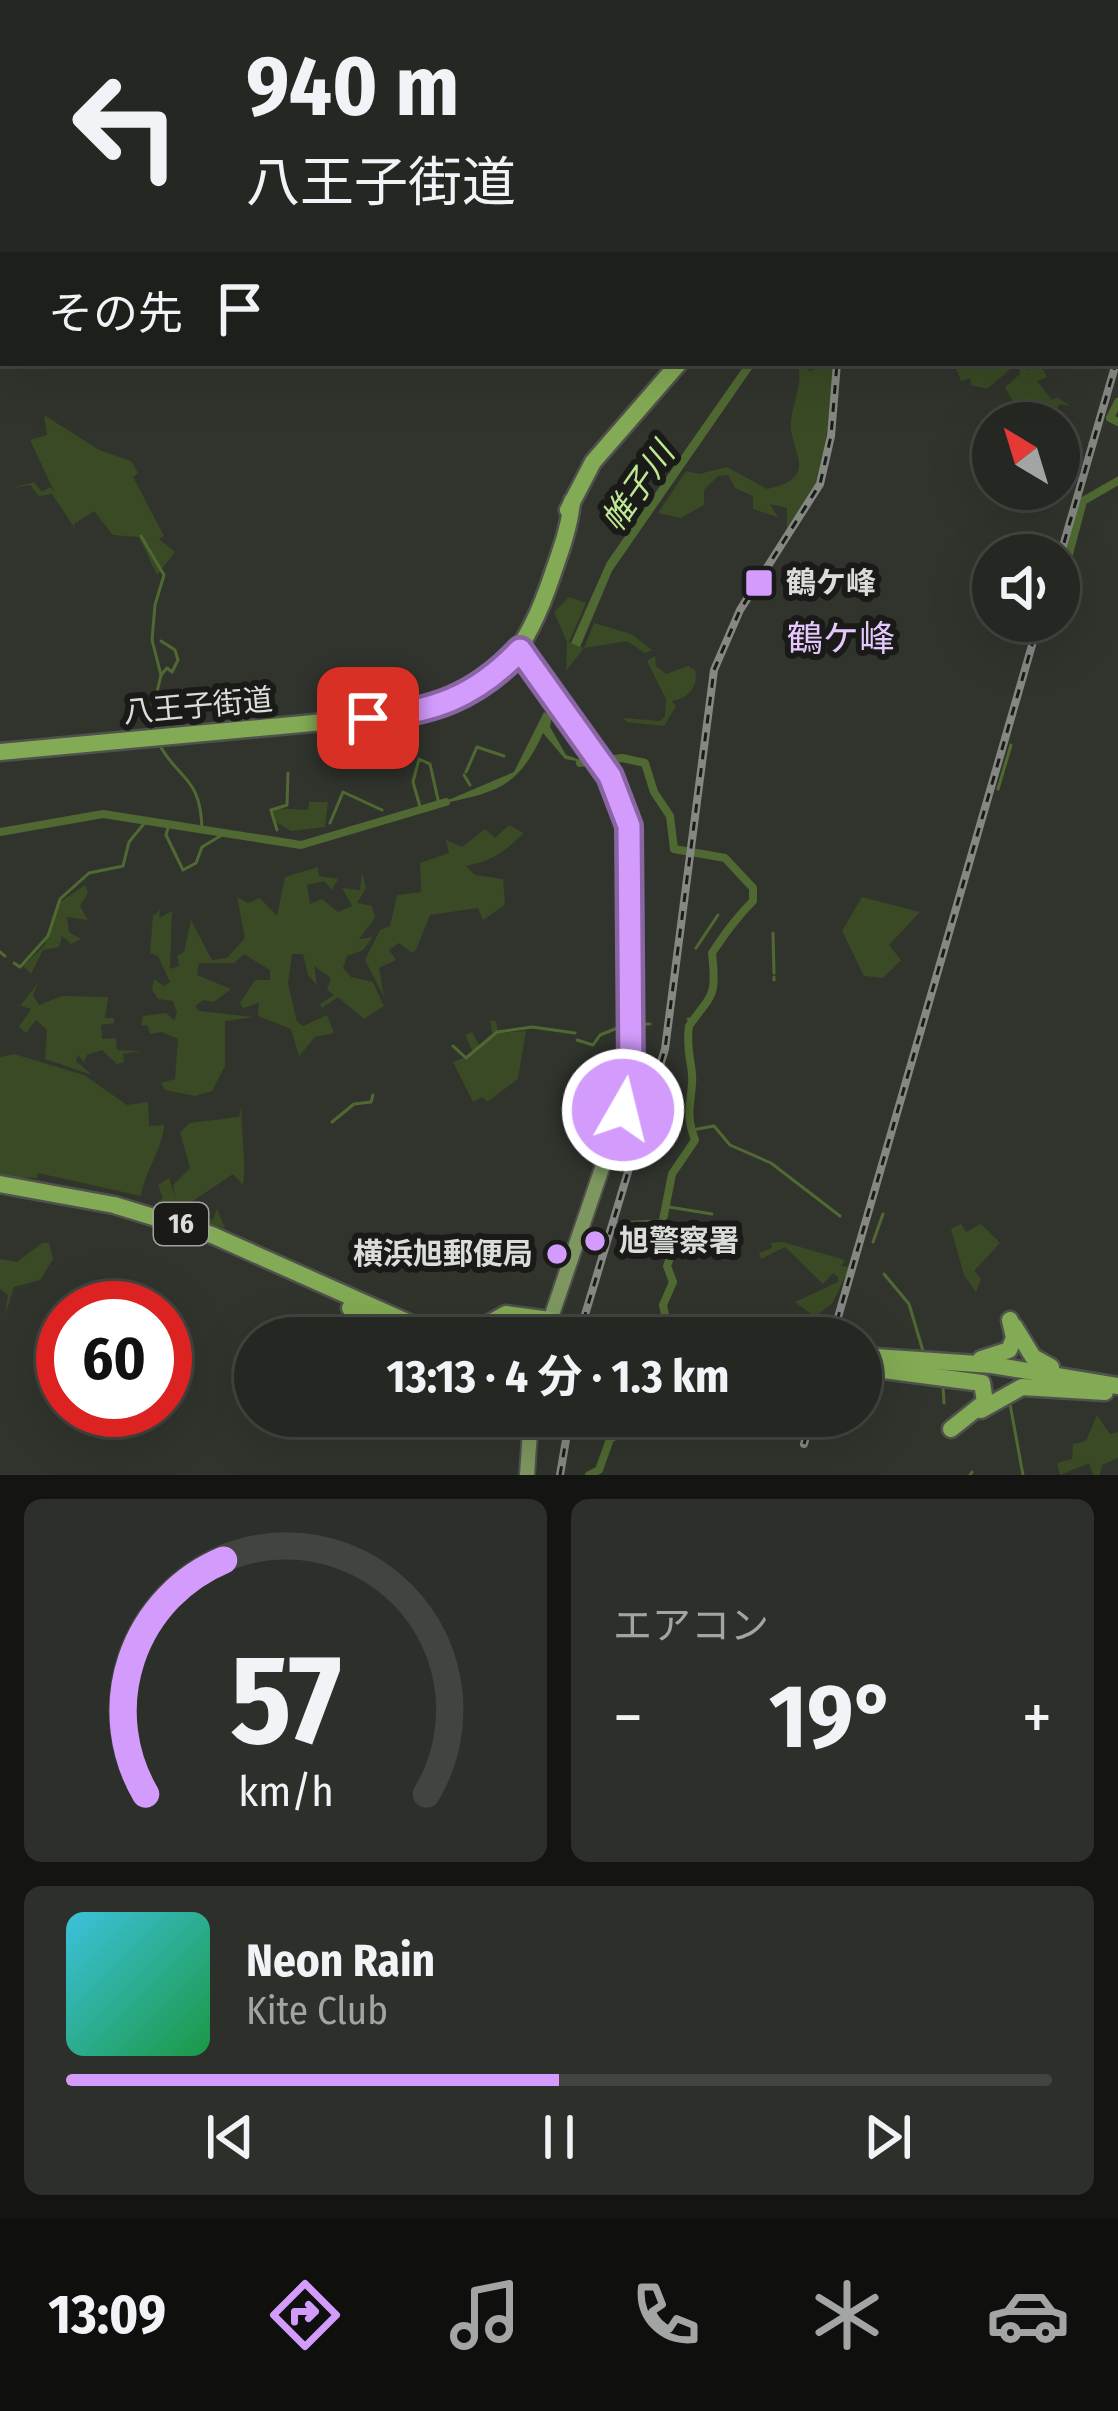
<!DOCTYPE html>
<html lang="ja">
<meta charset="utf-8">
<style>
body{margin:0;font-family:"Fira Sans Condensed","Noto Sans JP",sans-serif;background:#2d2f2a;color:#f1f3f6;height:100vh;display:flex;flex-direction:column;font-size:45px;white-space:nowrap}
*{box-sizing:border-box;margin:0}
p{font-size:39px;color:#a3a5a5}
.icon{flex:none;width:66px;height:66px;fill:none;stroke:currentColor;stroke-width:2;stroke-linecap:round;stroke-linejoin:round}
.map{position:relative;height:1475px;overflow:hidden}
.sheet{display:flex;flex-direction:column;gap:24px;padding:24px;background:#141513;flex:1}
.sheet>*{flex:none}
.hud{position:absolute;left:0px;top:0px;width:1119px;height:366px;box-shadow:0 12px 48px #0002,0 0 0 3px #424440;background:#252722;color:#f1f3f6;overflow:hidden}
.needle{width:78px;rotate:322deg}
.buttons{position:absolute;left:972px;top:402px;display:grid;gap:24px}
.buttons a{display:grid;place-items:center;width:108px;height:108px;border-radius:50%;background:#252722;box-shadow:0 12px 48px #0002,0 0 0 3px #424440;font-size:60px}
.speed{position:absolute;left:36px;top:1281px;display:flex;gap:24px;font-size:60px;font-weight:700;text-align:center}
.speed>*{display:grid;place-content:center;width:156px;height:156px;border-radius:50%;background:#252722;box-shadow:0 12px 48px #0002,0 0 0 3px #424440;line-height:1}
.speed .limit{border:18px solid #d22;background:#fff;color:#111}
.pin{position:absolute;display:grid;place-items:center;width:102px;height:102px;color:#fff;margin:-51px;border-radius:24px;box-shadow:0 6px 18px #0006}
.me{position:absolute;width:132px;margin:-66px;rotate:8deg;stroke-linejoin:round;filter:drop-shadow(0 0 9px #0008)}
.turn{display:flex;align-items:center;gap:42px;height:252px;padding:0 48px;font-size:54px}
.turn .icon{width:156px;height:156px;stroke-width:2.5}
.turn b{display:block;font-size:84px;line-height:102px}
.then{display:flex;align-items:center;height:114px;padding:0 48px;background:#0003;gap:24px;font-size:45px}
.big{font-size:90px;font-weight:700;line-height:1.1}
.sheet .tile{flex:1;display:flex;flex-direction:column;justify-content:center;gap:18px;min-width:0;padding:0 42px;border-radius:18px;background:#2d2f2a}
.sheet .dial{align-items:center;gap:0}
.dial svg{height:312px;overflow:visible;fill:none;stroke:#424440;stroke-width:7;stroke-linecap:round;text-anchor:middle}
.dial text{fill:#f1f3f6;stroke:none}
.song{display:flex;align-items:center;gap:36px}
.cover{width:144px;height:144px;border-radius:18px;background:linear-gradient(135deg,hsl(190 70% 55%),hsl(140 70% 35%))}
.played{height:12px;border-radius:6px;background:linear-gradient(90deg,#d39cfc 50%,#424440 50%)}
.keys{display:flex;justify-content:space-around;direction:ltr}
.heat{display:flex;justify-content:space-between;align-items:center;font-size:66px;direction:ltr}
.sheet .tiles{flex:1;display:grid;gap:24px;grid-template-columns:1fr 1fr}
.tile:last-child{grid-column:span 2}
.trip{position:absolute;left:234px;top:1317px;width:648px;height:120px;border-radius:60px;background:#252722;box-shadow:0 12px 48px #0002,0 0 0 3px #424440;font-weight:700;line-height:120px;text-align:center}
.tabs{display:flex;height:192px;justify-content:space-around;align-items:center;background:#0f100e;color:#a3a5a5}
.tabs .icon{width:84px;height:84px}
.tabs .current{color:#d39cfc}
.tabs b{font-size:54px;color:#f1f3f6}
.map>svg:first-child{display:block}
</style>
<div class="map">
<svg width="1118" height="1475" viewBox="0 0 1118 1475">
<rect width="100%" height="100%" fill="#31342d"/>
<g fill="#394a24">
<path d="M797,363L810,371L834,363L824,459L815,487L787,529V508L770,504L778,517L753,509V496L735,488L728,475L718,476L704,490V505L681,518L658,513L686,471L699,474L727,467L767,489C823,477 788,451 791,421C793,400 804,385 797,363Z"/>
<polygon points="954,363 1012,363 1015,365 987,389 971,385 970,378 961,381"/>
<polygon points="1039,363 1047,377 1037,381 1052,400 1057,397 1070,406 1060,404 1052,413 1062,423 1059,428 1059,423 1022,423 1011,416 1013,402 1005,387 1020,374 1019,366 1029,370"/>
<polygon points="44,415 99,450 131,461 138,473 133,477 164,536 159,539 175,552 157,575 139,537 113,535 94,511 74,524 76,530 52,494 39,496 30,485 9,489 34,482 42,492 50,487 54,491 30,440 47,435"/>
<polygon points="569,597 586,603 569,642 584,648 594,623 631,634 652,650 645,653 627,641 584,648 566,671 567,642 554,612"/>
<path d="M655,656L656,666L666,674L688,666L695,670C699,686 688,699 672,701L676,706L664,726L627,722L623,718L660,721L665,716L666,699L647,661Z"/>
<polygon points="309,802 328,802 325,827 291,831 276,822 273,808 308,810"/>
<path d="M509,825L524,833C503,853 494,860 466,866L475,875L503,879L505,905L483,920L478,908L430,915L416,950L412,953L399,943L389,950L396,960L379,968L384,997L365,960L380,930L390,926L397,895L421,892L420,863L449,853L446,840L462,847L485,829L495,838Z"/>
<polygon points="318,867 319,876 338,879 332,890 324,881 307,885 310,904 322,899 338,912 352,906 342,888 360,890 362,872 366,888 357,903 372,906 375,918 359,939 373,937 363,950 347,956 343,968 351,977 373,982 384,1006 364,1019 338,997 322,1008 320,1004 334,995 327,990 331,978 314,966 317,985 308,975 303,954 292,954 288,984 297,1022 303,1026 327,1015 334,1033 315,1037 299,1056 291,1029 258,1016 259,1003 243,1008 240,1003 255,980 270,980 270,970 244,954 234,963 199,963 197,975 231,989 214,1002 203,1000 195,1006 199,1011 254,1017 225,1021 225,1066 212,1091 195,1096 165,1090 161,1083 175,1079 178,1039 162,1032 150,1034 147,1025 141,1026 143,1016 166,1013 174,1020 177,1013 173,1001 158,999 152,990 154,979 164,986 170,982 158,956 150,953 153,916 160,910 159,918 172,911 170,969 179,966 177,956 184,952 191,920 212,960 227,958 245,938 237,897 248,903 260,898 277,916 285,877"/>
<polygon points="85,885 88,893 80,906 88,920 67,917 69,932 81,939 71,944 62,936 59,947 43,950 31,974 23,966 44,946 60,902"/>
<polygon points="862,897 920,912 889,945 901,960 883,978 864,976 842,931"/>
<polygon points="38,983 33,995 39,1005 62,996 108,997 105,1018 114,1018 114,1023 101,1025 102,1039 116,1038 117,1050 141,1051 123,1054 124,1062 117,1064 102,1050 87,1055 84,1062 78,1055 76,1061 92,1075 45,1059 47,1030 36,1020 26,1033 19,1027 31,1009 13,1003 21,1005"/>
<polygon points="490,1021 496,1021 498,1033 526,1031 518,1079 487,1102 482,1097 473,1102 453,1062 474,1054 465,1035 472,1032 480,1047 493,1036"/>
<path d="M14,1054L84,1075L127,1105L148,1102L149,1126L164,1125C163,1148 145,1171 141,1196L38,1173L37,1178L0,1177V1057Z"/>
<path d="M242,1106C240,1135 247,1158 243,1185L233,1174L181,1209L213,1220L217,1209L225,1228L151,1208L163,1198L158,1185L169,1178L176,1200L173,1185L190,1168L180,1132L190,1123L239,1117Z"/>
<polygon points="961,1224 966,1232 981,1224 1000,1243 974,1271 981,1279 976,1292 964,1275 951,1229"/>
<polygon points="783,1242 845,1260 841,1266 850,1267 833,1302 815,1317 795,1302 838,1282 838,1277 833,1273 823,1284 785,1247 761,1259 759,1253 772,1248 771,1243"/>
<polygon points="42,1243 49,1243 53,1259 40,1280 14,1287 5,1315 8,1295 0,1289 0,1259 17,1262"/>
<polygon points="1097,1415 1110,1434 1118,1432 1118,1458 1102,1465 1100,1475 1093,1475 1089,1463 1060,1475 1057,1463 1072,1459 1073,1444 1086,1441"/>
</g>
<g fill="#506932">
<polygon points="746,363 756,363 612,571 580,647 571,643 607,562"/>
<path d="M544,712L552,716L550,727L566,755L589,763L565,759L543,733C518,788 497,792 439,804L514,772Z"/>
</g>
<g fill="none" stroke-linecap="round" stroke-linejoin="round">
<g stroke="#506932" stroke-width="3">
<polyline points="141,536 164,575 155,605 152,640 161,675 151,718"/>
<polyline points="161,641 175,650 178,660 172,672 167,668 161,675"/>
<path d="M159,744C179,781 201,776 202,830"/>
<polyline points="466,772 477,747 504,756"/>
<polyline points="464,775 470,785"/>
<polyline points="998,789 1011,745"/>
<polyline points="421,810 413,782 419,759 430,764 439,804"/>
<polyline points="392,816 406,816"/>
<polyline points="330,823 343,792 382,810"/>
<polyline points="169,824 166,835 183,870 196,863 202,847 222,835"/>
<polyline points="277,830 271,810 287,805 288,773"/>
<polyline points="311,842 320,838"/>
<polyline points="773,933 774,973"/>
<polyline points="696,948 718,915"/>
<polyline points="0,952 5,956"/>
<polyline points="14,963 20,967 48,936 60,899 89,873 123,866 129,842 147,820"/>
<polyline points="774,977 774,980"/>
<polyline points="688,1019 691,1020"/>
<polyline points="637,1024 650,1024"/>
<polyline points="577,1040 593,1045 600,1035 620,1027"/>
<polyline points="453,1046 466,1058 497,1032 532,1027 575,1033"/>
<polyline points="332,1122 354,1104 371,1102 373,1095"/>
<polyline points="692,1130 714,1126 730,1145 771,1163 840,1216"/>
<polyline points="669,1207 712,1214"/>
<polyline points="660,1221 662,1222"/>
<polyline points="615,1223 658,1221"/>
<polyline points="873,1242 883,1214"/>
<polyline points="884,1274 909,1304 923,1351"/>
<polyline points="943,1386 944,1403"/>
<polyline points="1010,1404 1023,1475"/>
<polyline points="970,1475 972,1472"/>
</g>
<g stroke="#506932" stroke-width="8">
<polyline points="786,0 787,3"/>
<polyline points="1118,402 1110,418 1118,422"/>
<polyline points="1059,592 1083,501 1118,481"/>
<path d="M580,763L622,758L645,763L654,792L670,816L674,849L725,858L753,888V901C735,919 725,934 712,953C717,999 712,993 689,1026C685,1053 694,1066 692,1084C690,1108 686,1116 695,1140L672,1174L662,1225L671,1255L667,1266L673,1282L663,1305L670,1338"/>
<polyline points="0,832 103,814 301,845 446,802"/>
<polyline points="589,1475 599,1470 610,1439 650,1416"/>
</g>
<defs>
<g id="primary">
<polyline points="518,648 616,787 633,853 627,1095 544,1338"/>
<polyline points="527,1475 531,1416"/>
</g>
<g id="highway">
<polyline points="1116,50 1118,49"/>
<polyline points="568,510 593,462 679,363"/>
<path d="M0,752L410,714C496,698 527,651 553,573C561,550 570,525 572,501"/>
<polyline points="0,1184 114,1205 212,1235 443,1338"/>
<polyline points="350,1308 401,1338"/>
<polyline points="1014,1326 1033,1357 1051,1367"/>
<polyline points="434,1328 466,1336 506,1314 550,1320"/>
<polyline points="861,1356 992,1365 1118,1386"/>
<polyline points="981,1359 1009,1350 1014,1338 1010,1320"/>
<polyline points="861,1367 982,1383 985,1402 951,1429"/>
<polyline points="981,1410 1022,1387 1105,1392"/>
</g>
</defs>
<use href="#primary" stroke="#4f524c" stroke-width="18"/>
<use href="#highway" stroke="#4f524c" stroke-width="21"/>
<use href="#primary" stroke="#7e9760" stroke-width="14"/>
<use href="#highway" stroke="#83aa54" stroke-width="16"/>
<defs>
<g id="rail">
<polyline points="1116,62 1118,61"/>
<polyline points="1059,560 1116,363"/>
<polyline points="578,1338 665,1049 714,670 740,610 820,484 831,436 837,363"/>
<polyline points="832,1338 1039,621"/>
<polyline points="804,1444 812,1416"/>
<polyline points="560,1475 570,1416"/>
</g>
</defs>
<use href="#rail" stroke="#858882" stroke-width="8"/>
<use href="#rail" stroke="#1a1b18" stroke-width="3" stroke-dasharray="9" stroke-linecap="butt"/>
</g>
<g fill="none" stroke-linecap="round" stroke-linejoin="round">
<defs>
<path id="route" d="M368,718C432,712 475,698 520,650L610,776L629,826L631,1070L623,1110"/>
</defs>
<use href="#route" stroke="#8965a4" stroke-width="30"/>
<use href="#route" stroke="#d39cfc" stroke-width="21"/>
</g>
<g fill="#d39cfc" stroke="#1a1b18" stroke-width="4.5">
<rect x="744" y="568" width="30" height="30" rx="6"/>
<circle cx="595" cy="1241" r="12"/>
<circle cx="557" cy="1254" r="12"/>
</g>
<g text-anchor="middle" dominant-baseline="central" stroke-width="12" stroke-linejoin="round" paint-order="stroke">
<rect fill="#1a1b18" stroke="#a1a39f" stroke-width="3" x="154" y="1203" width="54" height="42" rx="9"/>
<g font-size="27" font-weight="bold" fill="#dbddd9">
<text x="181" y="1224">16</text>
</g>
<g font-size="30" font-weight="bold" fill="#dbddd9" stroke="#1a1b18" text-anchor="start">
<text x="786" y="583">鶴ケ峰</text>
<text x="619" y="1241">旭警察署</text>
<text x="533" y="1254" text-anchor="end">横浜旭郵便局</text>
</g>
<g font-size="30" fill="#dbddd9" stroke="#1a1b18">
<text transform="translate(198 706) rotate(-5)">八王子街道</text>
</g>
<g font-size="33" font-style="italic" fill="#c0e894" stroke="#1a1b18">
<text transform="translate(638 487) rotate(-55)">帷子川</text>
</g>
<g font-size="36" fill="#e6c8fe" stroke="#1a1b18">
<text x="841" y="639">鶴ケ峰</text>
</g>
</g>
</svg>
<div class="buttons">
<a><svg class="needle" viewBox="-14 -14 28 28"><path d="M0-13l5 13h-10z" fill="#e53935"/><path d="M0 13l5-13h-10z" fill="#a3a5a5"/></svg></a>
<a><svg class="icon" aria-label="sound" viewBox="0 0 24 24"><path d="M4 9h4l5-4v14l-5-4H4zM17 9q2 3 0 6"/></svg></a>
</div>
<div class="speed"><div class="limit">60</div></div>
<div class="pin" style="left:368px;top:718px;background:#d93025"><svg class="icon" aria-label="arrive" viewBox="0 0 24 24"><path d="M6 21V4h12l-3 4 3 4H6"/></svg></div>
<svg class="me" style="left:623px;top:1110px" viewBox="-20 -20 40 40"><circle r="17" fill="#d39cfc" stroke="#fff" stroke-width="3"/><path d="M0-11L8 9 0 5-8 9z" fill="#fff"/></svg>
<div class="trip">13:13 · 4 分 · 1.3 km</div>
<div class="hud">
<div class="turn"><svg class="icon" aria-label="left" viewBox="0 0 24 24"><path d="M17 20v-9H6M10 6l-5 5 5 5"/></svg><div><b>940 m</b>八王子街道</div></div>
<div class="then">その先<svg class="icon" aria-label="arrive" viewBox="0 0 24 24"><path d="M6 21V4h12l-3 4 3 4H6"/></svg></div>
</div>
</div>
<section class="sheet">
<div class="tiles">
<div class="tile dial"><svg viewBox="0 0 100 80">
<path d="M14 69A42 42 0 1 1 86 69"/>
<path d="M14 69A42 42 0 0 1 34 9" stroke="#d39cfc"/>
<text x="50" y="56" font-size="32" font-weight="700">57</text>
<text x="50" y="72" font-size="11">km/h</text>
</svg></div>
<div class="tile"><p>エアコン</p>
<div class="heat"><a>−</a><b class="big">19°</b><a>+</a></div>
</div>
<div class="tile">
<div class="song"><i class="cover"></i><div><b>Neon Rain</b><p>Kite Club</p></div></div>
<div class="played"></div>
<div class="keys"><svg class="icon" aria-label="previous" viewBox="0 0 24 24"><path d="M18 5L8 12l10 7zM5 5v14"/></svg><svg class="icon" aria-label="pause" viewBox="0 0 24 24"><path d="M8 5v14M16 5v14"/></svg><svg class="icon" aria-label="next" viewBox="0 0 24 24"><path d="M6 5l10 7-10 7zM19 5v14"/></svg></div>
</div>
</div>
</section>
<nav class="tabs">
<b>13:09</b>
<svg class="icon current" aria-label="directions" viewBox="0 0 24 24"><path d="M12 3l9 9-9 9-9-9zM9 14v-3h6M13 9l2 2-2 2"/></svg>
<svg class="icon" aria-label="music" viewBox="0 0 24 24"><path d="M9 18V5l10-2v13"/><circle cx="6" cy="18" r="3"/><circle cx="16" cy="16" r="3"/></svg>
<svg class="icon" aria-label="phone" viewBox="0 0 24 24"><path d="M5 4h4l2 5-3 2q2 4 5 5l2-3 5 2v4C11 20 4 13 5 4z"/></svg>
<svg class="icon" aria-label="climate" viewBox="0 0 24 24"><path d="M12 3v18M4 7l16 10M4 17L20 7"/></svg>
<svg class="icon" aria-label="car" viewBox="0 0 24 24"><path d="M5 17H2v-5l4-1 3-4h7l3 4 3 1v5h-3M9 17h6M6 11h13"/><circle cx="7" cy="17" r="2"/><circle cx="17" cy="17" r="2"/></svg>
</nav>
